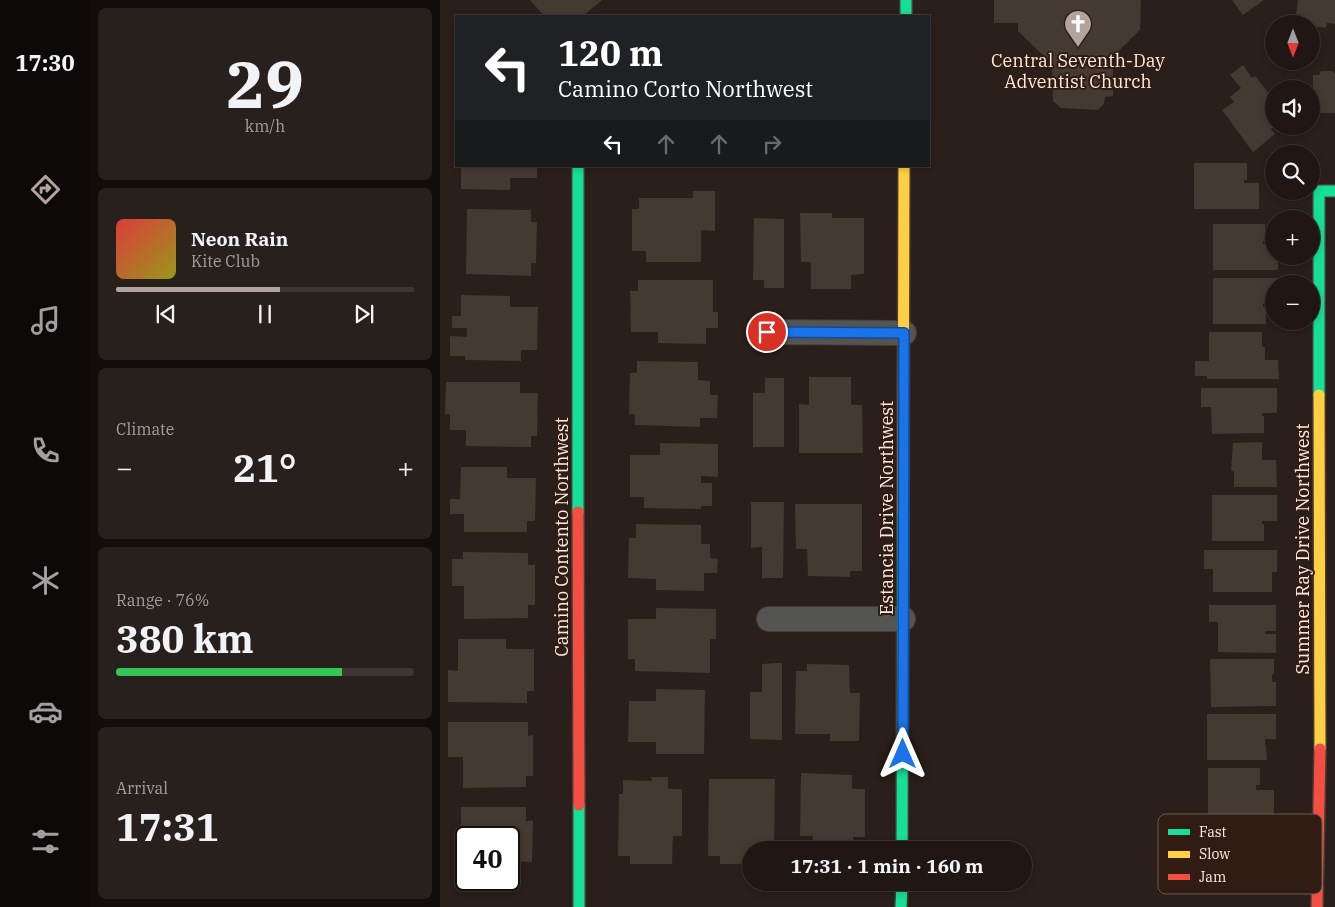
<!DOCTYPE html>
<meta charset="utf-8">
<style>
body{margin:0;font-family:"IBM Plex Serif",serif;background:#28201d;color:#f1f3f6;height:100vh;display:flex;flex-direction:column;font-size:19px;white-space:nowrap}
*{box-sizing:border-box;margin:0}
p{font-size:16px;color:#a29fa0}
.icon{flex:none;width:28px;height:28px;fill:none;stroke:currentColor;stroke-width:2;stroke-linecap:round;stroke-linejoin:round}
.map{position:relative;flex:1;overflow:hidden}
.panel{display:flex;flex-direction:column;gap:8px;padding:8px;background:#120d0b;width:350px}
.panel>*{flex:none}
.banner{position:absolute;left:15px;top:15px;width:475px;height:152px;border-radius:0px;box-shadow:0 2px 8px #0003,0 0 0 1px #3d3634;background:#202124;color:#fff;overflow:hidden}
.needle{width:32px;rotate:180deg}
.fabs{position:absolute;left:825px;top:15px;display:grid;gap:10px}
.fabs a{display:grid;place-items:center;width:55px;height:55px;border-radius:50%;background:#201714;box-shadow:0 2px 8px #0003,0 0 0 1px #3d3634;font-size:25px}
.speed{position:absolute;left:15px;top:826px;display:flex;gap:10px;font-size:25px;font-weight:700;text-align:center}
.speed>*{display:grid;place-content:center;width:65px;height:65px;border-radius:50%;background:#201714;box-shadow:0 2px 8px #0003,0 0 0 1px #3d3634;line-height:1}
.speed .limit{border:2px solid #111;border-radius:8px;background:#fff;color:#111}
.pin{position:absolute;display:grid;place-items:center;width:42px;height:42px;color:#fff;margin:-21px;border:2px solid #fff;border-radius:50%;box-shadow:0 1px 5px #0007}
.me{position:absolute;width:55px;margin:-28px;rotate:0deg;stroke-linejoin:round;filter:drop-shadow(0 0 4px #0008)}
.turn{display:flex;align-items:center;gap:18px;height:105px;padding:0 20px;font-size:22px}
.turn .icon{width:65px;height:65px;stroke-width:2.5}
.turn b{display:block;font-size:35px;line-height:42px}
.lanes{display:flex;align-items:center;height:48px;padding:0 20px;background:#0003;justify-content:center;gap:25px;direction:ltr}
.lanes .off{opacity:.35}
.big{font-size:38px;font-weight:700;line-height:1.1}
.panel .tile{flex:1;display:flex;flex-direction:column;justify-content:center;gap:8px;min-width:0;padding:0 18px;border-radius:8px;background:#28201d}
.panel .dial{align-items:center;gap:0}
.dial b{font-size:65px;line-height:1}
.song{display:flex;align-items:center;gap:15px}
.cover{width:60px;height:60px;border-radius:8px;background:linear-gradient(135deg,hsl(0 70% 55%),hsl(60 70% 35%))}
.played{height:5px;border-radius:2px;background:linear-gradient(90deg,#b1a39d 55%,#3d3634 55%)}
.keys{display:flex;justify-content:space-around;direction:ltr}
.heat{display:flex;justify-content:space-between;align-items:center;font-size:28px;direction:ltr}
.charge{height:8px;border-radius:4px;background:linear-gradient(90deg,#34c759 76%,#3d3634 0)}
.trip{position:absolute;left:302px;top:841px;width:290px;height:50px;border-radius:25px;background:#201714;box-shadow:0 2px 8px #0003,0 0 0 1px #3d3634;font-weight:700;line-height:50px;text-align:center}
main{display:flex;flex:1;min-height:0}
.tab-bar{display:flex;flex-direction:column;width:90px;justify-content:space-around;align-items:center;background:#0d0908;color:#a29fa0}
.tab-bar .icon{width:35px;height:35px}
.tab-bar .selected{color:#b1a39d}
.tab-bar b{font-size:22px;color:#f1f3f6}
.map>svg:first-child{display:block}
</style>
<main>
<nav class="tab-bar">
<b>17:30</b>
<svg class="icon selected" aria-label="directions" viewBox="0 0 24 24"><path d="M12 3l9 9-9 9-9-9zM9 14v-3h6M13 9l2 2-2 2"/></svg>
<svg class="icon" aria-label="music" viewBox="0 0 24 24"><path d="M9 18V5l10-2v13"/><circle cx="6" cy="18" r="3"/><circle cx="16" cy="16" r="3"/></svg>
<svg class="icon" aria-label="phone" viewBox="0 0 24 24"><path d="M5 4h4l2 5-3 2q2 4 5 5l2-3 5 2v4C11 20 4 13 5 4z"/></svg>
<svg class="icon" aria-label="climate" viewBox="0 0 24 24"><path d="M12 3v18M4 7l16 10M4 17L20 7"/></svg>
<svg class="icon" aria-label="car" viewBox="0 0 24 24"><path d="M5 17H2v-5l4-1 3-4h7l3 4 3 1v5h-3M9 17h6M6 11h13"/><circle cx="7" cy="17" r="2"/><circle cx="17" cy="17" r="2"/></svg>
<svg class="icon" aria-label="filters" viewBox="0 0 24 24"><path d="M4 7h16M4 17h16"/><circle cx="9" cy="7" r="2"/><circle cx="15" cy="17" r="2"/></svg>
</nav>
<section class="panel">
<div class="tile dial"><b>29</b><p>km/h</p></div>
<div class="tile">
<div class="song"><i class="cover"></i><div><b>Neon Rain</b><p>Kite Club</p></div></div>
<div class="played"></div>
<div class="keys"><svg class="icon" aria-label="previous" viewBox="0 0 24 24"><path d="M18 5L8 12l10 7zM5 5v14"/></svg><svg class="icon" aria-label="pause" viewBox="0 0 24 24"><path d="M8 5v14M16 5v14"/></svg><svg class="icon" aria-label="next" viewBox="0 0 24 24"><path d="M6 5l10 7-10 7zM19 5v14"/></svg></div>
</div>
<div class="tile"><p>Climate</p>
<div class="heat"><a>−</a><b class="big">21°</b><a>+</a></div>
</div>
<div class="tile"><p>Range · 76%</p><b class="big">380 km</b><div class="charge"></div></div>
<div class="tile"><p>Arrival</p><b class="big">17:31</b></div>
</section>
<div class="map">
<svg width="895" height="907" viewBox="0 0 895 907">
<rect width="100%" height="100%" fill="#2a1f1a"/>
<g fill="#443a31">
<polygon points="90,0 162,0 143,16 104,16"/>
<polygon points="554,0 701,0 700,30 664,65 673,64 673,96 665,97 664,104 658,110 621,108 613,101 612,64 578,31 578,23 554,23"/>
<polygon points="792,0 824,0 803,15"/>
<polygon points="858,0 895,0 895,24 887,23 886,28 871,26 871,24 855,23"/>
<polygon points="803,65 812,78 815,76 834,100 834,126 831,129 835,134 813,152 782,110 794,102 790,97 801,88 790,75"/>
<polygon points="881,71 892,71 895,74 895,113 873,113 873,75 879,75"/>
<polygon points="754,163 807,163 807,180 804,180 804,183 819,183 819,209 754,209"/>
<polygon points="21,166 97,166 97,178 70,178 70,190 21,189"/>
<polygon points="253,191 275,191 275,231 261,230 261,262 206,262 206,251 192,251 192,209 199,209 199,198 253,198"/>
<polygon points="27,209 91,210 91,222 97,222 96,263 91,263 91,276 26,274"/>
<polygon points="360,213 392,213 392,218 424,218 424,274 411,275 411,289 371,289 371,262 361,262"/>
<polygon points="314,218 344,219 344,288 324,288 324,280 313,280"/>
<polygon points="773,224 825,224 825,241 823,241 823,244 834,244 834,256 838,256 838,270 773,270"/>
<polygon points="773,278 838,278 838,284 834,284 834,304 823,304 823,307 826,307 826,324 773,324"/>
<polygon points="198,280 273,280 273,312 278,312 278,328 266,328 266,344 218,343 218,332 191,332 190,291 198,291"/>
<polygon points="21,295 70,296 70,307 98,307 97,350 81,350 81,361 25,360 25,356 10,356 10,336 27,337 27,328 12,328 12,316 21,316"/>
<polygon points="769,332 822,332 822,347 825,347 825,360 838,360 839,379 767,379 767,376 755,376 755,361 769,361"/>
<polygon points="197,361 258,362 258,380 270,381 270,395 278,395 277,418 260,418 260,427 195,425 195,414 189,414 190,373 197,373"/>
<polygon points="369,377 411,377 411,405 422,405 423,453 359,453 359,404 369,405"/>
<polygon points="325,378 344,378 344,447 313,447 313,393 325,393"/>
<polygon points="6,382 80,382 80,393 98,393 97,436 91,436 91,447 26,446 26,430 10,430 10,414 5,414"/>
<polygon points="761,388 837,388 837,413 822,413 822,416 824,416 824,433 772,434 771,407 761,407"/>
<polygon points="822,442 822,460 836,460 837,487 794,487 794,472 791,470 793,443"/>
<polygon points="220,443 278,444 278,477 261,476 261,483 272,483 272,506 261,506 261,509 204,508 204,497 190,497 190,455 220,455"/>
<polygon points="21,467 67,467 67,478 96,478 95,521 87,521 87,532 24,532 24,514 10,514 10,499 20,499"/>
<polygon points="772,495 837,495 837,521 822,521 822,524 824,524 824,541 772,541"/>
<polygon points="311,502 344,502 343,578 322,578 322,547 311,548"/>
<polygon points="355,504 422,504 422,571 410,571 410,577 368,576 367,549 356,549"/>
<polygon points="196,524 261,525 261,544 270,544 270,558 278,559 277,573 264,573 264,591 216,590 216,579 188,578 189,538 196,538"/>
<polygon points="764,550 837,550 837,572 832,572 832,592 773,592 773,569 764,569"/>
<polygon points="23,552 88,553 88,565 95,565 95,605 88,605 88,618 24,619 24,586 12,586 12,559 23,559"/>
<polygon points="769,605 836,605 836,631 825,631 825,634 836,634 836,653 778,652 778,622 769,622"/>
<polygon points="216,608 276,609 276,639 270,639 270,673 195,671 195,659 188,659 188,619 216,619"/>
<polygon points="18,639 66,639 66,649 94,649 94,691 87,691 87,703 8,702 8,670 18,671"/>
<polygon points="770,659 834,659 834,674 832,675 832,682 836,682 836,706 771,707"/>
<polygon points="336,663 342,663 342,740 310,739 310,692 322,692 322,664"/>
<polygon points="367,664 409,665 410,693 420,693 419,741 390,741 390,734 355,734 356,671 367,671"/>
<polygon points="216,689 265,690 264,754 216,754 216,742 188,742 189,701 216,701"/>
<polygon points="767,714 836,714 836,739 825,739 825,745 826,745 827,760 767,760"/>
<polygon points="8,722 88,722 88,736 93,735 93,776 86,776 86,787 23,788 23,757 8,757"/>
<polygon points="768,768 820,768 820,785 816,785 816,790 834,790 834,815 768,815"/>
<polygon points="361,773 412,775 412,789 425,789 425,837 413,837 414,850 372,850 373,836 360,836"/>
<polygon points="211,777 228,777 228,789 242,789 242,836 233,836 232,864 190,864 190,856 178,856 179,794 183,794 183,780 212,781"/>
<polygon points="269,779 335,779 334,847 324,847 324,850 311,850 311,864 280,864 280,856 268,856"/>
<polygon points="21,807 86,807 86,821 93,821 92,862 69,861 69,838 26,838 26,872 18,872 18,841 21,841"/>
</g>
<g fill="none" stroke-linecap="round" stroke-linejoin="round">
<defs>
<g id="street">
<polyline points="327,332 464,333"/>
<polyline points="329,619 463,619"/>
</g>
<g id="fast">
<polyline points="466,0 466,16"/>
<polyline points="138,166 138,512"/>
<polyline points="879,395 879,191 895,191"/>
<polyline points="139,805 139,907"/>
<polyline points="462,850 463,513"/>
<polyline points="461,907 462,882"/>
</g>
<g id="slow">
<polyline points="879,395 880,749"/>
<polyline points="463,513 464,166"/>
</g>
<g id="jam">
<polyline points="138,512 139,805"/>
<polyline points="877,907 880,749"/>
</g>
</defs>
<use href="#street" stroke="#453c38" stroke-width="26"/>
<use href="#fast" stroke="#453c38" stroke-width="14"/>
<use href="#slow" stroke="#453c38" stroke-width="14"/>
<use href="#jam" stroke="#453c38" stroke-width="14"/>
<use href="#street" stroke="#545553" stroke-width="24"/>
<use href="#fast" stroke="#16e098" stroke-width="11"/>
<use href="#slow" stroke="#ffcf43" stroke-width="11"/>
<use href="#jam" stroke="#f24e42" stroke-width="11"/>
</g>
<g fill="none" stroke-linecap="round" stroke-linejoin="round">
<defs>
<polyline id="route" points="327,332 464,333 463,754"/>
</defs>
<use href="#route" stroke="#114b97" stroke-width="12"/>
<use href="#route" stroke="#1a73e8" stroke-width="9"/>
</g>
<defs>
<symbol id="church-pin" viewBox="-11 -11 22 30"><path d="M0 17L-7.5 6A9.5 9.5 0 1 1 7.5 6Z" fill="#b1a39d" stroke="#311c13"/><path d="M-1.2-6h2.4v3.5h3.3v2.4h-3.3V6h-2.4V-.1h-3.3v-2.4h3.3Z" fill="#fff"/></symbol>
</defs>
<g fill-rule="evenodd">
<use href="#church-pin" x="622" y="8" width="32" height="43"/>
</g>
<g text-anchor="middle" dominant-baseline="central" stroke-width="4" stroke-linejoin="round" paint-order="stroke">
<g font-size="18" fill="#f9eae4" stroke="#311c13">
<text x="638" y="60">Central Seventh-Day<tspan x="638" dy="21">Adventist Church</tspan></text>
</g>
<g font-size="18" fill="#f9eae4" stroke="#311c13">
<text transform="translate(446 508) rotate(-90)">Estancia Drive Northwest</text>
<text transform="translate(121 537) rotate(-90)">Camino Contento Northwest</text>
<text transform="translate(862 549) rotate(-90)">Summer Ray Drive Northwest</text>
</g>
</g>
<rect x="718" y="814" width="164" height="80" rx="8" fill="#311c13" stroke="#6d5a52" stroke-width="1"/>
<rect x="728" y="829" width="22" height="6" fill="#16e098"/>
<rect x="728" y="851" width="22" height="7" fill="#ffcf43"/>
<rect x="728" y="874" width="22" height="6" fill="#f24e42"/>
<g font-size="14" fill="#f9eae4">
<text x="759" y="837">Fast</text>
<text x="759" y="859">Slow</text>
<text x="759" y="882">Jam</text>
</g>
</svg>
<div class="fabs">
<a><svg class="needle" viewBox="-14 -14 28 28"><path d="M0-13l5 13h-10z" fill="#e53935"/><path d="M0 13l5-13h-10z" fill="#a29fa0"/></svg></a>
<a><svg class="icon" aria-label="sound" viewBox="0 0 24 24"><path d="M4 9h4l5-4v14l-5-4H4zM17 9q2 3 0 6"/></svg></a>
<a><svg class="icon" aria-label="search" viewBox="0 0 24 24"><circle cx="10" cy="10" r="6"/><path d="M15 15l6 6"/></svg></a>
<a>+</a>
<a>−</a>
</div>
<div class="speed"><div class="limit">40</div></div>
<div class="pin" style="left:327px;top:332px;background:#d93025"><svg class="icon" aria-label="arrive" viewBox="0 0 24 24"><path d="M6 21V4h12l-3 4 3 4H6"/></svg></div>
<svg class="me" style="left:463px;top:754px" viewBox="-20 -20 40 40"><path d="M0-17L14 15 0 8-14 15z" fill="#1a73e8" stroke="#fff" stroke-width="4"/></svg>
<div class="trip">17:31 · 1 min · 160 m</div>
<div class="banner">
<div class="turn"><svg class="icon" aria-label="left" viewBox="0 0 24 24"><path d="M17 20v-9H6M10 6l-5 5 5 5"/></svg><div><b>120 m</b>Camino Corto Northwest</div></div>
<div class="lanes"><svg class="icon" aria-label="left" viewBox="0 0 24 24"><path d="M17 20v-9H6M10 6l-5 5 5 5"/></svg><svg class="icon off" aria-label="ahead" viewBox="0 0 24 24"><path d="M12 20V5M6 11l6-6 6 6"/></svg><svg class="icon off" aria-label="ahead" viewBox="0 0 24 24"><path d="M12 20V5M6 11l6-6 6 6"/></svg><svg class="icon off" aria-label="right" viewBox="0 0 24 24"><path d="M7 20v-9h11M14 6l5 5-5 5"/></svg></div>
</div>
</div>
</main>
